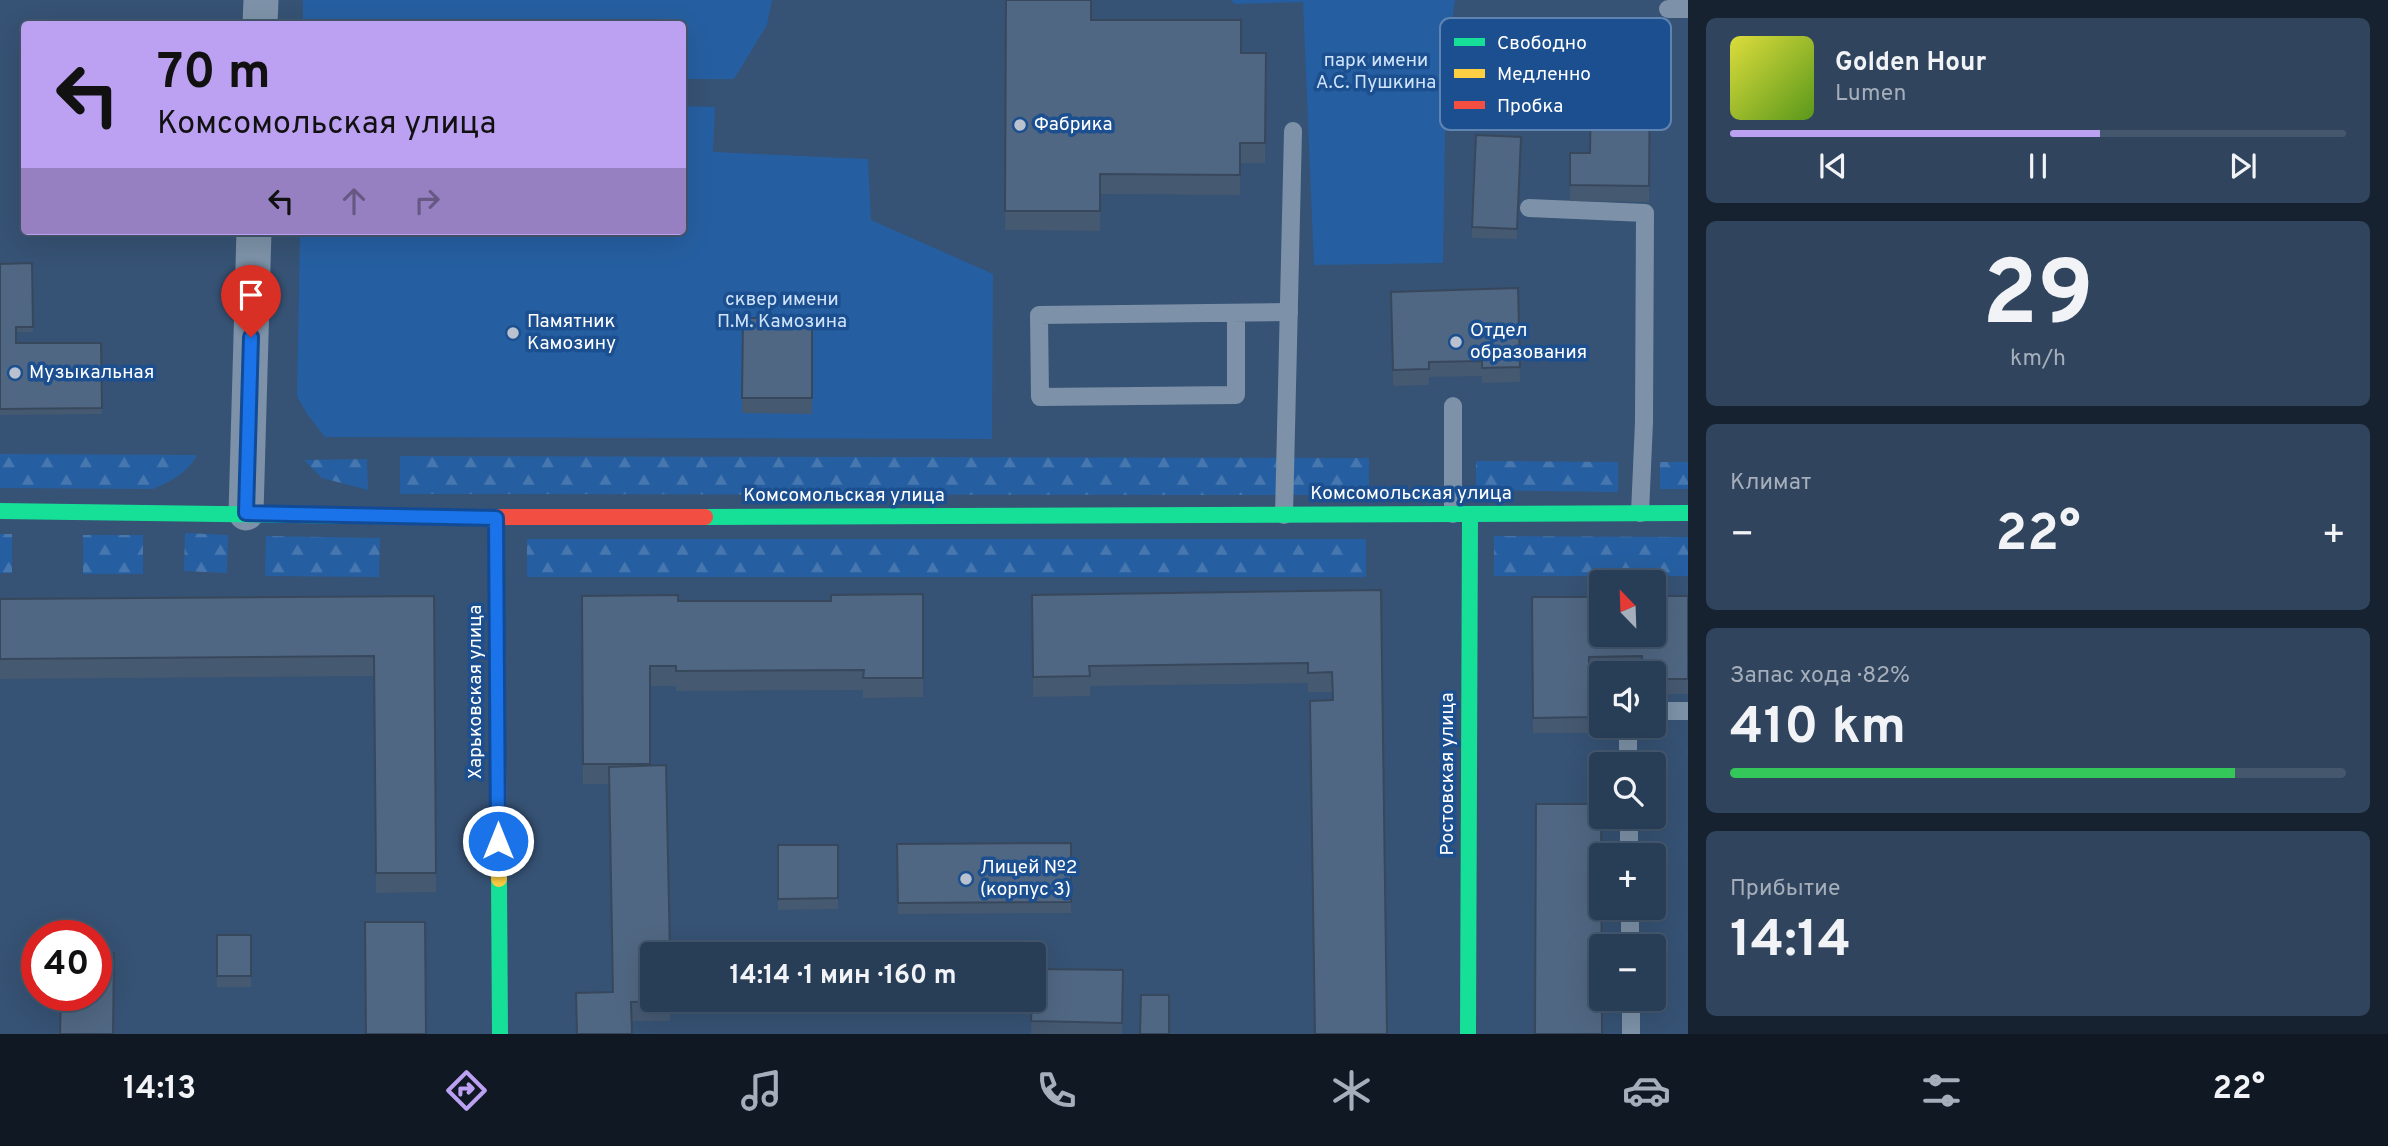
<!DOCTYPE html>
<html lang="ru">
<meta charset="utf-8">
<style>
body{margin:0;font-family:Overpass,sans-serif;background:#30455d;color:#f1f3f6;height:100vh;display:flex;flex-direction:column;font-size:26px;white-space:nowrap}
*{box-sizing:border-box;margin:0}
p{font-size:23px;color:#a5aeba}
.icon{flex:none;width:38px;height:38px;fill:none;stroke:currentColor;stroke-width:2;stroke-linecap:round;stroke-linejoin:round}
.map{position:relative;flex:1;overflow:hidden}
.sheet{display:flex;flex-direction:column;gap:18px;padding:18px;background:#162230;width:700px}
.sheet>*{flex:none}
.hud{position:absolute;left:21px;top:21px;width:665px;height:214px;border-radius:7px;box-shadow:0 7px 28px #0002,0 0 0 2px #44576d;background:#bca0f2;color:#111;overflow:hidden}
.needle{width:46px;rotate:337deg}
.fabs{position:absolute;left:1589px;top:570px;display:grid;gap:14px}
.fabs a{display:grid;place-items:center;width:77px;height:77px;border-radius:7px;background:#283e57;box-shadow:0 7px 28px #0002,0 0 0 2px #44576d;font-size:35px}
.speed{position:absolute;left:21px;top:920px;display:flex;gap:14px;font-size:35px;font-weight:700;text-align:center}
.speed>*{display:grid;place-content:center;width:91px;height:91px;border-radius:50%;background:#283e57;box-shadow:0 7px 28px #0002,0 0 0 2px #44576d;line-height:1}
.speed .limit{border:10px solid #d22;background:#fff;color:#111}
.pin{position:absolute;display:grid;place-items:center;width:60px;height:60px;color:#fff;margin:-72px -30px;border-radius:50% 50% 50% 0;rotate:-45deg;box-shadow:0 0 7px #0007}
.pin .icon{rotate:45deg}
.me{position:absolute;width:77px;margin:-38px;rotate:0deg;stroke-linejoin:round;filter:drop-shadow(0 0 5px #0008)}
.turn{display:flex;align-items:center;gap:24px;height:147px;padding:0 21px;font-size:32px}
.turn .icon{width:91px;height:91px;stroke-width:2.5}
.turn b{display:block;font-size:49px;line-height:60px}
.lanes{display:flex;align-items:center;height:66px;padding:0 21px;background:#0003;justify-content:center;gap:35px;direction:ltr}
.lanes .off{opacity:.35}
.big{font-size:52px;font-weight:700;line-height:1.1}
.sheet .widget{flex:1;display:flex;flex-direction:column;justify-content:center;gap:10px;min-width:0;padding:0 24px;border-radius:10px;background:#30455d}
.sheet .dial{align-items:center;gap:0}
.dial b{font-size:91px;line-height:1}
.song{display:flex;align-items:center;gap:21px}
.cover{width:84px;height:84px;border-radius:10px;background:linear-gradient(135deg,hsl(60 70% 55%),hsl(90 70% 35%))}
.played{height:7px;border-radius:4px;background:linear-gradient(90deg,#bca0f2 60%,#44576d 60%)}
.keys{display:flex;justify-content:space-around;direction:ltr}
.heat{display:flex;justify-content:space-between;align-items:center;font-size:38px;direction:ltr}
.charge{height:10px;border-radius:5px;background:linear-gradient(90deg,#34c759 82%,#44576d 0)}
.trip{position:absolute;left:640px;top:942px;width:406px;height:70px;border-radius:7px;background:#283e57;box-shadow:0 7px 28px #0002,0 0 0 2px #44576d;font-weight:700;line-height:70px;text-align:center}
.menu{display:flex;height:112px;justify-content:space-around;align-items:center;background:#101923;color:#a5aeba}
.menu .icon{width:49px;height:49px}
.menu .selected{color:#bca0f2}
.menu b{font-size:32px;color:#f1f3f6}
main{display:flex;flex:1;min-height:0}
.map>svg:first-child{display:block}
</style>
<main>
<div class="map">
<svg width="1688" height="1034" viewBox="0 0 1688 1034">
<defs>
<pattern id="forest-firs" width="22" height="20" patternUnits="userSpaceOnUse" patternTransform="scale(1.75)"><rect width="22" height="20" fill="#265fa1"/><path d="M5 1l3.5 6h-7zM16 11l3.5 6h-7z" fill="#4777af"/></pattern>
</defs>
<rect width="100%" height="100%" fill="#365274"/>
<g fill="#265fa1">
<polygon points="303,0 772,0 767,25 734,79 683,79 682,24 303,24"/>
<polygon points="1231,0 1455,0 1446,66 1443,263 1314,265 1303,2 1235,4"/>
<polygon points="683,106 715,107 713,152 868,159 871,220 993,274 992,439 325,437 307,414 297,396 300,231 682,231"/>
</g>
<g fill="url(#forest-firs)">
<path d="M0,454L197,455C186,474 173,480 153,489L0,488Z"/>
<polygon points="400,456 1369,458 1369,495 400,494"/>
<polygon points="367,459 368,490 322,478 304,460"/>
<polygon points="1476,461 1618,462 1618,492 1476,490"/>
<rect x="1660" y="462" width="28" height="27"/>
<polygon points="185,533 228,535 227,573 184,571"/>
<rect x="0" y="534" width="12" height="39"/>
<rect x="83" y="535" width="60" height="39"/>
<polygon points="266,536 380,538 379,577 265,576"/>
<polygon points="1494,536 1688,537 1688,576 1494,576"/>
<rect x="527" y="539" width="839" height="38"/>
</g>
<g fill="none" stroke-linecap="round" stroke-linejoin="round">
<g stroke="#7d92a8" stroke-width="18">
<polyline points="1668,9 1688,9"/>
<polyline points="1529,208 1645,213 1644,422 1640,513"/>
<polyline points="1236,313 1236,395 1040,397 1039,315 1289,312"/>
<polyline points="1453,406 1453,514"/>
<polyline points="1284,515 1293,131"/>
<polyline points="1654,711 1688,711"/>
<polyline points="1628,726 1628,765"/>
<polyline points="1629,817 1629,856"/>
<polyline points="1630,908 1630,947"/>
<polyline points="1631,999 1631,1034"/>
</g>
<g stroke="#7d92a8" stroke-width="35">
<polyline points="260,24 261,0"/>
<polyline points="246,513 254,231"/>
</g>
<g stroke="#16e098" stroke-width="16">
<polyline points="0,511 447,517"/>
<polyline points="705,517 1688,513"/>
<polyline points="499,879 500,1034"/>
<polyline points="1468,1034 1470,514"/>
</g>
<polyline stroke="#ffcf43" stroke-width="16" points="496,518 499,879"/>
<polyline stroke="#f24e42" stroke-width="16" points="447,517 705,517"/>
</g>
<g fill="#455971">
<polygon points="1006,0 1241,53 1266,53 1265,163 1240,163 1240,195 1100,194 1100,231 1005,230"/>
<polygon points="1571,59 1650,60 1649,202 1570,201 1570,153 1590,153 1590,110 1570,110"/>
<polygon points="1521,148 1517,239 1472,238 1472,227"/>
<polygon points="32,263 33,332 16,332 16,343 101,343 102,414 0,415 0,264"/>
<polygon points="1518,288 1520,382 1482,383 1482,376 1429,377 1429,385 1393,386 1391,292"/>
<polygon points="743,318 812,318 812,414 742,413"/>
<polygon points="1381,590 1332,700 1332,692 1308,692 1308,683 1090,686 1090,696 1033,697 1032,595"/>
<polygon points="923,594 923,697 863,698 863,690 676,691 676,686 650,686 650,766 670,999 670,1021 631,1021 613,992 609,784 583,784 582,596 678,601 831,601"/>
<polygon points="434,596 436,892 376,893 374,676 0,679 0,599"/>
<polygon points="1688,596 1688,694 1654,694 1654,674 1642,672 1589,672 1589,733 1533,733 1532,597"/>
<polygon points="1071,843 1071,913 898,914 897,844"/>
<polygon points="778,845 838,845 838,909 778,910"/>
<rect x="217" y="935" width="34" height="52"/>
<polygon points="1123,970 1122,1034 1031,1034 1032,999"/>
</g>
<g fill="#506783" stroke="#38485c" stroke-width="2">
<polygon points="1006,0 1091,0 1091,20 1241,20 1241,53 1266,53 1265,143 1240,143 1240,175 1100,174 1100,211 1005,211"/>
<polygon points="1571,59 1650,60 1649,186 1570,185 1570,153 1590,153 1591,95 1570,95"/>
<polygon points="1476,135 1521,137 1517,229 1472,227"/>
<polygon points="32,263 33,327 16,327 16,343 101,343 102,408 0,409 0,264"/>
<polygon points="1518,288 1520,367 1482,368 1482,361 1429,362 1429,369 1393,370 1391,292"/>
<polygon points="743,318 812,318 812,398 742,398"/>
<polygon points="1381,590 1387,1034 1315,1034 1310,701 1333,700 1332,672 1308,673 1308,663 1089,666 1090,676 1033,677 1032,595"/>
<polygon points="923,594 923,678 863,678 864,670 676,671 676,666 650,666 650,764 583,764 582,596 678,595 678,601 831,601 831,595"/>
<polygon points="434,596 436,873 376,873 374,656 0,659 0,599"/>
<polygon points="1654,596 1688,596 1688,679 1654,679 1654,674 1642,674 1642,656 1589,657 1589,717 1533,718 1532,597 1601,597 1601,635 1654,635"/>
<polygon points="666,765 670,954 653,954 653,999 670,999 670,1001 631,1002 632,1034 577,1034 576,993 613,992 609,767"/>
<polygon points="1536,804 1601,804 1602,1034 1535,1034"/>
<polygon points="1071,843 1071,902 898,903 897,844"/>
<polygon points="778,845 838,845 838,898 778,899"/>
<polygon points="365,922 425,922 426,1034 366,1034"/>
<rect x="217" y="935" width="34" height="41"/>
<polygon points="96,953 114,953 113,1034 60,1034 61,996 96,996"/>
<polygon points="1034,969 1123,970 1122,1023 1031,1021 1032,999 1034,999"/>
<polygon points="1141,995 1169,995 1169,1034 1140,1034"/>
</g>
<g fill="none" stroke-linecap="round" stroke-linejoin="round">
<defs>
<polyline id="route" points="251,337 246,513 496,518 498,841"/>
</defs>
<use href="#route" stroke="#114b97" stroke-width="18"/>
<use href="#route" stroke="#1a73e8" stroke-width="12"/>
</g>
<g fill="#b9c2ce" stroke="#1b4f8f" stroke-width="2.5">
<circle cx="1020" cy="125" r="7"/>
<circle cx="513" cy="333" r="7"/>
<circle cx="1456" cy="342" r="7"/>
<circle cx="15" cy="373" r="7"/>
<circle cx="966" cy="879" r="7"/>
</g>
<g text-anchor="middle" dominant-baseline="central" stroke-width="7" stroke-linejoin="round" paint-order="stroke">
<g font-size="19" fill="#cfe3fa" stroke="#1b4f8f">
<text x="1376" y="61">парк имени<tspan x="1376" dy="22">А.С. Пушкина</tspan></text>
<text x="782" y="300">сквер имени<tspan x="782" dy="22">П.М. Камозина</tspan></text>
</g>
<g font-size="19" fill="#fff" stroke="#1b4f8f" text-anchor="start">
<text x="1034" y="125">Фабрика</text>
<text x="527" y="322">Памятник<tspan x="527" dy="22">Камозину</tspan></text>
<text x="1470" y="331">Отдел<tspan x="1470" dy="22">образования</tspan></text>
<text x="29" y="373">Музыкальная</text>
<text x="980" y="868">Лицей №2<tspan x="980" dy="22">(корпус 3)</tspan></text>
</g>
<g font-size="19" fill="#fff" stroke="#1b4f8f">
<text x="1411" y="494">Комсомольская улица</text>
<text x="844" y="496">Комсомольская улица</text>
<text transform="translate(476 692) rotate(-90)">Харьковская улица</text>
<text transform="translate(1448 774) rotate(-90)">Ростовская улица</text>
</g>
</g>
<rect x="1440" y="18" width="231" height="112" rx="10" fill="#1b4f8f" stroke="#5f84b1" stroke-width="2"/>
<rect x="1454" y="38" width="31" height="8" fill="#16e098"/>
<rect x="1454" y="69" width="31" height="9" fill="#ffcf43"/>
<rect x="1454" y="101" width="31" height="8" fill="#f24e42"/>
<g font-size="19" fill="#fff">
<text x="1497" y="49">Свободно</text>
<text x="1497" y="80">Медленно</text>
<text x="1497" y="112">Пробка</text>
</g>
</svg>
<div class="fabs">
<a><svg class="needle" viewBox="-14 -14 28 28"><path d="M0-13l5 13h-10z" fill="#e53935"/><path d="M0 13l5-13h-10z" fill="#a5aeba"/></svg></a>
<a><svg class="icon" aria-label="sound" viewBox="0 0 24 24"><path d="M4 9h4l5-4v14l-5-4H4zM17 9q2 3 0 6"/></svg></a>
<a><svg class="icon" aria-label="search" viewBox="0 0 24 24"><circle cx="10" cy="10" r="6"/><path d="M15 15l6 6"/></svg></a>
<a>+</a>
<a>−</a>
</div>
<div class="speed"><div class="limit">40</div></div>
<div class="pin" style="left:251px;top:337px;background:#d93025"><svg class="icon" aria-label="arrive" viewBox="0 0 24 24"><path d="M6 21V4h12l-3 4 3 4H6"/></svg></div>
<svg class="me" style="left:498px;top:841px" viewBox="-20 -20 40 40"><circle r="17" fill="#1a73e8" stroke="#fff" stroke-width="3"/><path d="M0-11L8 9 0 5-8 9z" fill="#fff"/></svg>
<div class="trip">14:14 · 1 мин · 160 m</div>
<div class="hud">
<div class="turn"><svg class="icon" aria-label="left" viewBox="0 0 24 24"><path d="M17 20v-9H6M10 6l-5 5 5 5"/></svg><div><b>70 m</b>Комсомольская улица</div></div>
<div class="lanes"><svg class="icon" aria-label="left" viewBox="0 0 24 24"><path d="M17 20v-9H6M10 6l-5 5 5 5"/></svg><svg class="icon off" aria-label="ahead" viewBox="0 0 24 24"><path d="M12 20V5M6 11l6-6 6 6"/></svg><svg class="icon off" aria-label="right" viewBox="0 0 24 24"><path d="M7 20v-9h11M14 6l5 5-5 5"/></svg></div>
</div>
</div>
<section class="sheet">
<div class="widget">
<div class="song"><i class="cover"></i><div><b>Golden Hour</b><p>Lumen</p></div></div>
<div class="played"></div>
<div class="keys"><svg class="icon" aria-label="previous" viewBox="0 0 24 24"><path d="M18 5L8 12l10 7zM5 5v14"/></svg><svg class="icon" aria-label="pause" viewBox="0 0 24 24"><path d="M8 5v14M16 5v14"/></svg><svg class="icon" aria-label="next" viewBox="0 0 24 24"><path d="M6 5l10 7-10 7zM19 5v14"/></svg></div>
</div>
<div class="widget dial"><b>29</b><p>km/h</p></div>
<div class="widget"><p>Климат</p>
<div class="heat"><a>−</a><b class="big">22°</b><a>+</a></div>
</div>
<div class="widget"><p>Запас хода · 82%</p><b class="big">410 km</b><div class="charge"></div></div>
<div class="widget"><p>Прибытие</p><b class="big">14:14</b></div>
</section>
</main>
<nav class="menu">
<b>14:13</b>
<svg class="icon selected" aria-label="directions" viewBox="0 0 24 24"><path d="M12 3l9 9-9 9-9-9zM9 14v-3h6M13 9l2 2-2 2"/></svg>
<svg class="icon" aria-label="music" viewBox="0 0 24 24"><path d="M9 18V5l10-2v13"/><circle cx="6" cy="18" r="3"/><circle cx="16" cy="16" r="3"/></svg>
<svg class="icon" aria-label="phone" viewBox="0 0 24 24"><path d="M5 4h4l2 5-3 2q2 4 5 5l2-3 5 2v4C11 20 4 13 5 4z"/></svg>
<svg class="icon" aria-label="climate" viewBox="0 0 24 24"><path d="M12 3v18M4 7l16 10M4 17L20 7"/></svg>
<svg class="icon" aria-label="car" viewBox="0 0 24 24"><path d="M5 17H2v-5l4-1 3-4h7l3 4 3 1v5h-3M9 17h6M6 11h13"/><circle cx="7" cy="17" r="2"/><circle cx="17" cy="17" r="2"/></svg>
<svg class="icon" aria-label="filters" viewBox="0 0 24 24"><path d="M4 7h16M4 17h16"/><circle cx="9" cy="7" r="2"/><circle cx="15" cy="17" r="2"/></svg>
<b>22°</b>
</nav>
